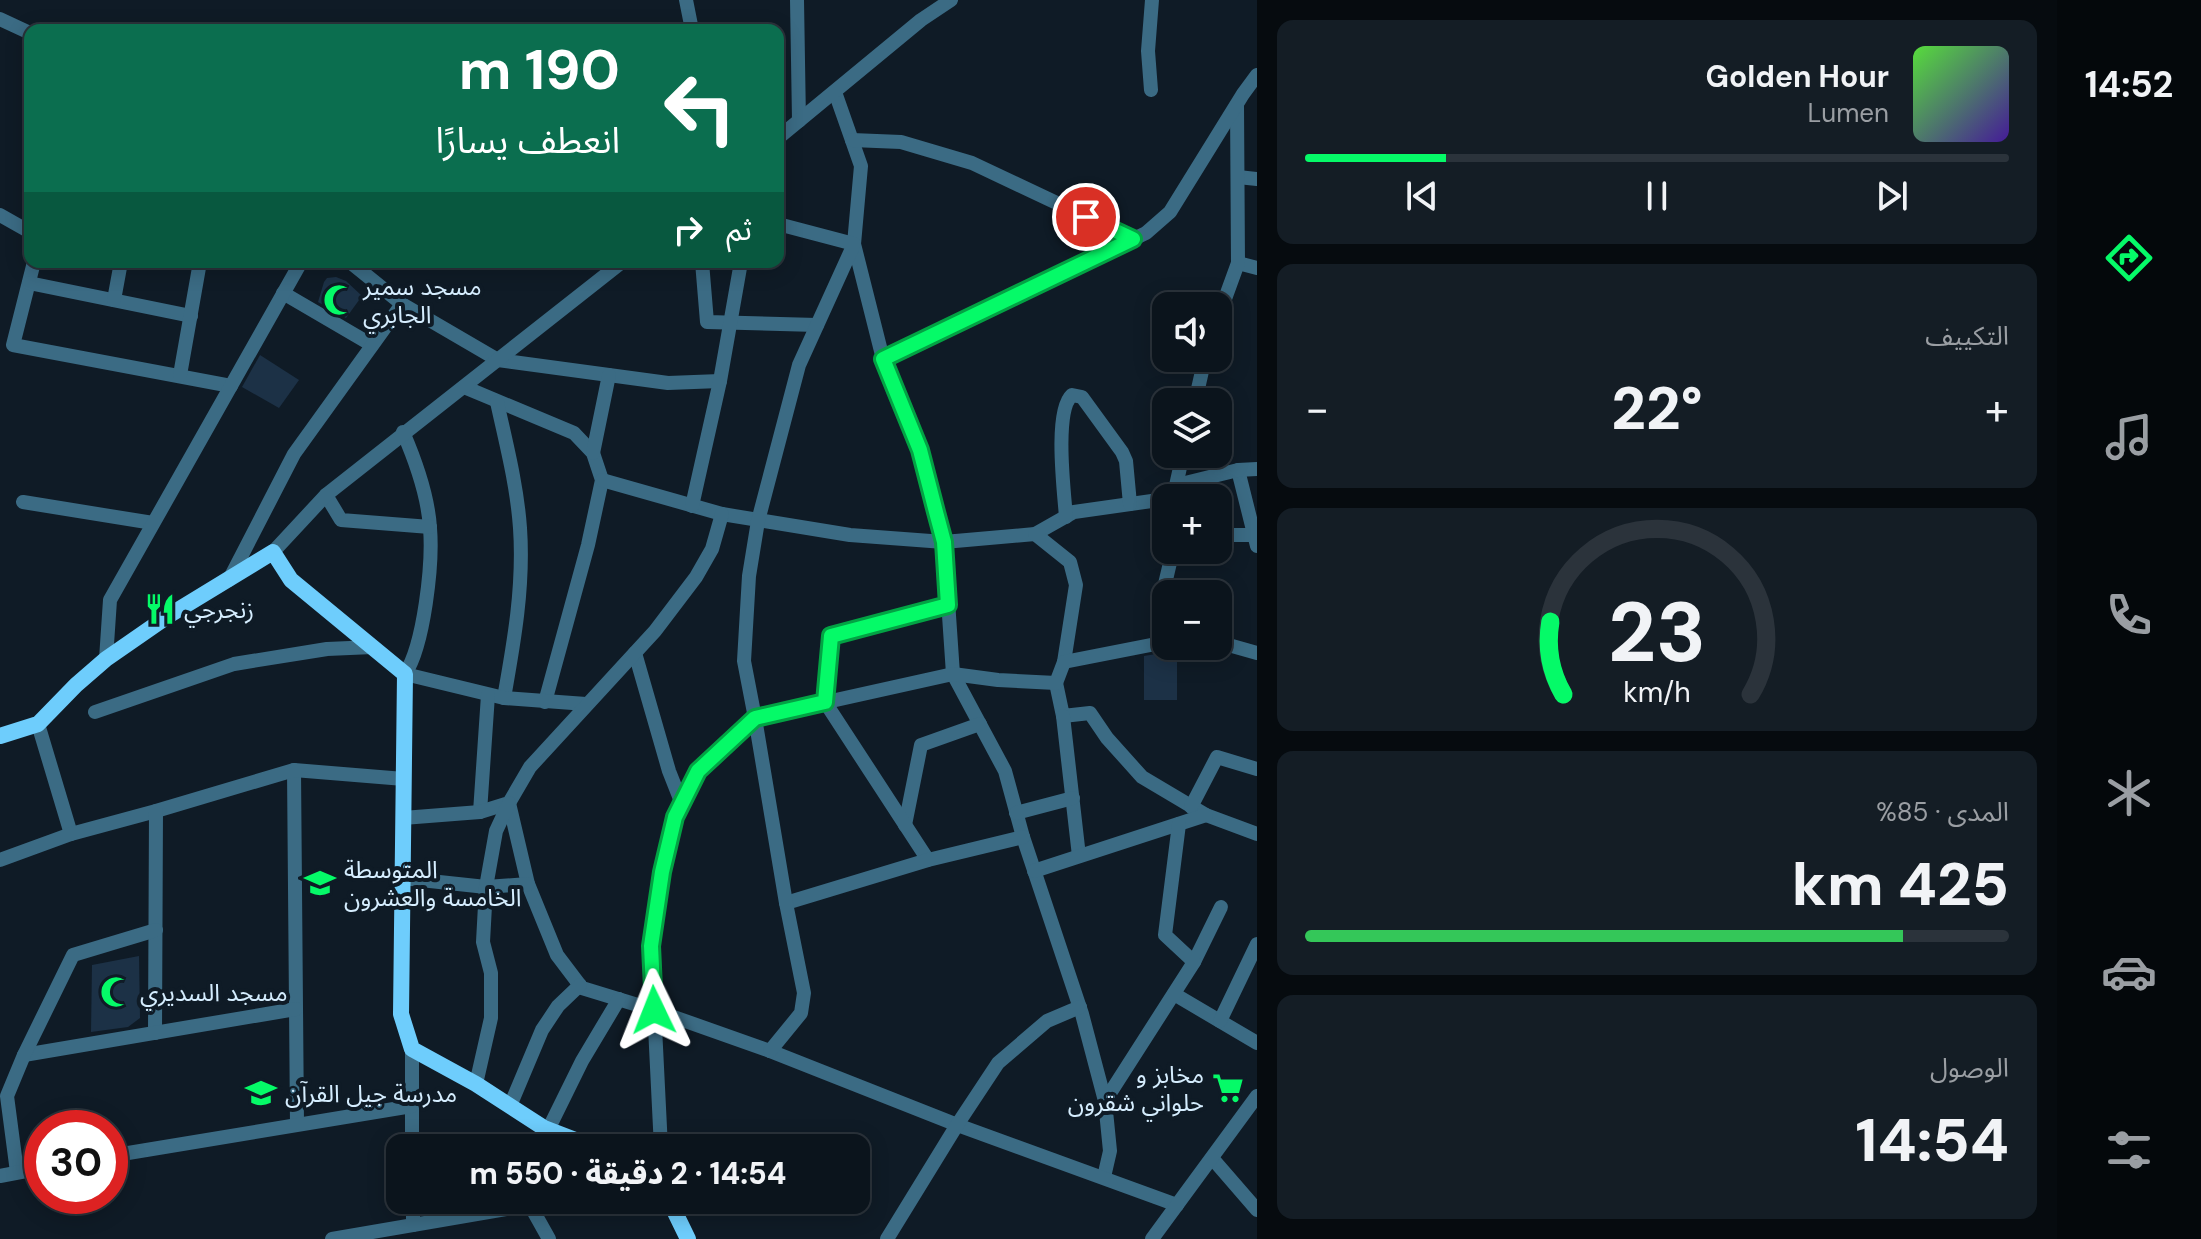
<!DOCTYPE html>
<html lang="ar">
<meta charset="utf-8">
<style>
body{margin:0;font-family:"DM Sans","Noto Sans Arabic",sans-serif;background:#141d25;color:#f1f3f6;direction:rtl;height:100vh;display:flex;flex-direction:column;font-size:30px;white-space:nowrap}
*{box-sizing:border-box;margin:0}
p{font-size:26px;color:#9a9ea3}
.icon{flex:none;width:44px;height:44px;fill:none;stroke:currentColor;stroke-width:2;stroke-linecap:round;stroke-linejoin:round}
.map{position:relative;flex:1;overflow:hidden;direction:ltr}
.side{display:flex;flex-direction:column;gap:20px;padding:20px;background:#060b0f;width:800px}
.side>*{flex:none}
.guide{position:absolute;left:24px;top:24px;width:760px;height:244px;border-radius:16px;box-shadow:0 4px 20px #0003,0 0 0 2px #2b333b;direction:rtl;background:#0b6e4f;color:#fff;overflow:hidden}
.controls{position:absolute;left:1152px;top:292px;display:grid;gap:16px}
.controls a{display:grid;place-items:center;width:80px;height:80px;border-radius:16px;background:#0b141c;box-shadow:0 4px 20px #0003,0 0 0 2px #2b333b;font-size:40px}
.speed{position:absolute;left:24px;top:1110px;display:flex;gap:16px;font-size:40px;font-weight:700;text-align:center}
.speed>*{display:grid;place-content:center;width:104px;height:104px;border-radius:50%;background:#0b141c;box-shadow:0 4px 20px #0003,0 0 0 2px #2b333b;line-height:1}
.speed .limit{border:12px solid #d22;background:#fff;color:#111}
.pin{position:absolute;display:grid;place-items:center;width:68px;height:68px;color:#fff;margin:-34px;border:4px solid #fff;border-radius:50%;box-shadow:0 2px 8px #0007}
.me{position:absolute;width:88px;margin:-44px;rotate:358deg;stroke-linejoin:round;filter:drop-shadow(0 0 6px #0008)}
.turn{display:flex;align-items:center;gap:28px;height:168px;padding:0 32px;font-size:36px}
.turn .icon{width:104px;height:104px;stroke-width:2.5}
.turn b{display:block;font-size:56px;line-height:68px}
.then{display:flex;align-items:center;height:76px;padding:0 32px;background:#0003;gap:16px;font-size:30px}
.big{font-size:60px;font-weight:800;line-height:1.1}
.side .tile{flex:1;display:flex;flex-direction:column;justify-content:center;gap:12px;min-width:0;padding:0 28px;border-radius:16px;background:#141d25}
.side .dial{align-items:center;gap:0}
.dial svg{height:208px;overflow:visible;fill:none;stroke:#2b333b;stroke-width:7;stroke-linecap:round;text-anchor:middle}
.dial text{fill:#f1f3f6;stroke:none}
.song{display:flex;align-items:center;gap:24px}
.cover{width:96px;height:96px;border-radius:12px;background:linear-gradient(135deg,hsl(110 70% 55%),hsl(260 70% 35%))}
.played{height:8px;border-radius:4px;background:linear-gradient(90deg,#05fa68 20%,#2b333b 20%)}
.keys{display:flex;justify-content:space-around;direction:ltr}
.heat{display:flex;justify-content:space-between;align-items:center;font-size:44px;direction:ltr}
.charge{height:12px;border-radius:6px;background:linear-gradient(90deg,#34c759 85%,#2b333b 0)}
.trip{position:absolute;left:386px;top:1134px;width:484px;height:80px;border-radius:16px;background:#0b141c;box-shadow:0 4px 20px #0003,0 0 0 2px #2b333b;font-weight:800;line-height:80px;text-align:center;direction:rtl}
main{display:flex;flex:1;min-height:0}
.tabs{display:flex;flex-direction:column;width:144px;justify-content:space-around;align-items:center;background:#04080b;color:#9a9ea3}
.tabs .icon{width:56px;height:56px}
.tabs .active{color:#05fa68}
.tabs b{font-size:36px;color:#f1f3f6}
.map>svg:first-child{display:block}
</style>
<main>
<nav class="tabs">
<b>14:52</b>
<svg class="icon active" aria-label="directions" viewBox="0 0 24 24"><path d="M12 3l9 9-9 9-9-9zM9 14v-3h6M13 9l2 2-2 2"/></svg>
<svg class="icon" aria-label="music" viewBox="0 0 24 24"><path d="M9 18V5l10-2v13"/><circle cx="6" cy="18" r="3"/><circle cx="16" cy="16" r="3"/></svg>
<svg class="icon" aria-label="phone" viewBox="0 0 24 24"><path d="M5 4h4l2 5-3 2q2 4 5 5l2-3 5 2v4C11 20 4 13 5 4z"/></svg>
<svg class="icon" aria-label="climate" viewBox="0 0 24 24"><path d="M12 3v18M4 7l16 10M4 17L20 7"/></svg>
<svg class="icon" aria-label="car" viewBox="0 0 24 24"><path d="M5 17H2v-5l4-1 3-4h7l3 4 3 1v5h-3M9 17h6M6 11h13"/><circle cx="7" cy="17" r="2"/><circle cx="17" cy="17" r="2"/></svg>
<svg class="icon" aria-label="filters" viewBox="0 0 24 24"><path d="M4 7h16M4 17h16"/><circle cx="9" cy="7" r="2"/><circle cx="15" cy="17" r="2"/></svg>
</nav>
<section class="side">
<div class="tile">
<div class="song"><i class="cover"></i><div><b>Golden Hour</b><p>Lumen</p></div></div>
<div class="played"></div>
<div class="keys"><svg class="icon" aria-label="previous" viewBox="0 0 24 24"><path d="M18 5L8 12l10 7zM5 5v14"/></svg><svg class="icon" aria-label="pause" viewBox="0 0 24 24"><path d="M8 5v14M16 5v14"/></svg><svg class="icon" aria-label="next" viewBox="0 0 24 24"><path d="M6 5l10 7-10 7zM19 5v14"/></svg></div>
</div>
<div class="tile"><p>التكييف</p>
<div class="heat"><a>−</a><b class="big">22°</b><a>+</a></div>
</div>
<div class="tile dial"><svg viewBox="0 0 100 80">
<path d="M14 69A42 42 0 1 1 86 69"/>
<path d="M14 69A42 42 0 0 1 9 41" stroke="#05fa68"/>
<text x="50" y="56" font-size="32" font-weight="700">23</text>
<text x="50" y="72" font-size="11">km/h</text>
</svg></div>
<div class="tile"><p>المدى · 85%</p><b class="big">425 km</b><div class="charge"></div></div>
<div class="tile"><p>الوصول</p><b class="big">14:54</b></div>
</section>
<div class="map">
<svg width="1257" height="1239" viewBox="0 0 1257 1239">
<rect width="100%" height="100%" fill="#0f1b26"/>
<g fill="#1c3146">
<polygon points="336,277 346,281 362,296 346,318 318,302 324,282 327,278"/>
<polygon points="260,355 299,380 279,408 242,387"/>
<polygon points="1174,648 1177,648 1177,700 1144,700 1144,656 1168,652"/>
<polygon points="139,956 140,1018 128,1027 91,1032 92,965"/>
</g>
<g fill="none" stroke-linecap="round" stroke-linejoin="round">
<g stroke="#3b6b84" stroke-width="14">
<polyline points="686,0 692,30"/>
<polyline points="797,0 799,121"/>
<polyline points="0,19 30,33"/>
<polyline points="1151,90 1148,51 1152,0"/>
<polyline points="835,92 861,166 854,244 883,359 920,450 944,542 953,674 1005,771 1023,837 1082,1014 1105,1101 1110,1151 1104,1177"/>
<polyline points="778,138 921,20 951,0"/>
<polyline points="852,140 901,142 972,163 1133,239"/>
<polyline points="1238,177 1257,179"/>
<polyline points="0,215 30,232"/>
<polyline points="34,262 13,345 231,386"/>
<polyline points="350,262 402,304 498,360 668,383 720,381"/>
<polyline points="702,262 707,322 817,325"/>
<polyline points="1238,263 1257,268"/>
<polyline points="29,283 191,316"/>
<polyline points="283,293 372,345"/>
<polyline points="114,300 121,262"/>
<polyline points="1218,318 1238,263 1237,105"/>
<polyline points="883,359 1146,233 1170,212 1243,94 1257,75"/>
<polyline points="180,375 200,262"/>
<polyline points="464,387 574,433 593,453 602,480 588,545 545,702"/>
<path d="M497,402C506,443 517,485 520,528C524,586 514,642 504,698"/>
<polyline points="1195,402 1205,358"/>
<path d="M403,432C416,462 428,495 430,528C433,564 424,645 405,674L504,698L586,704"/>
<polyline points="593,453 609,375"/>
<polyline points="1238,470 1257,546"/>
<polyline points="602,480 722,514 850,535 944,542 1035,534 1074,512 1166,499"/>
<polyline points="1177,485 1238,470 1257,469"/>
<polyline points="1175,490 1183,454"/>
<polyline points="326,495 341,520 430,527"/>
<polyline points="23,502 153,523"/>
<polyline points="692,506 720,381 741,262"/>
<path d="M1066,517C1064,491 1054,411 1072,395L1082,397L1122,452L1126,461L1130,504"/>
<polyline points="1035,534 1070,562 1076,585 1064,662"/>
<polyline points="1218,535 1257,535"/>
<polyline points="273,552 326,495 622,262"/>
<polyline points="229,580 294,454 402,304"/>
<polyline points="1218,642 1257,653"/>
<polyline points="635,653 669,771 682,804"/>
<polyline points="106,659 110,600 301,262"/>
<polyline points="1056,683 1063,716 1090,713 1107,738 1142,777 1206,815 1257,834"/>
<polyline points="95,712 234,664 327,649 373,647"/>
<polyline points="1063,716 1079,856"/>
<polyline points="38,724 71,834"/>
<polyline points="294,770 297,1124"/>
<polyline points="509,803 528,884 557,955 582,988 654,1010 770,1051 960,1126 1177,1205"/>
<polyline points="1191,807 1217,757 1257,769"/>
<polyline points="480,812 488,695"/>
<polyline points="1016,813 1073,798"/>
<polyline points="403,818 480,812 509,803 530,767 655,631 696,577 712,549 722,514"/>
<polyline points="905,825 921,745 980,724"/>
<polyline points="0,860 71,834 156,811 294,770 404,779"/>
<polyline points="928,860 825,702 831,636 948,605"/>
<polyline points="1034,871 1206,815"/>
<polyline points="402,878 486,887 528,884"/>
<polyline points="786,903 928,860 1023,837"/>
<polyline points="1194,962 1221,907"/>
<polyline points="1174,994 1257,1043"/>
<polyline points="1220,1021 1257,944"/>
<polyline points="155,1033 156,811"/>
<polyline points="412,1049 412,1148"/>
<polyline points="770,1051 801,1013 804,993 786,903 755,718 744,661 749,576 758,521 799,365 854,244 778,224"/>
<polyline points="24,1055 296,1009"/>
<polyline points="476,1084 491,1018 491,973 483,942 486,887 496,831 509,803"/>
<polyline points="1105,1101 1194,962 1165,935 1179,824"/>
<polyline points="510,1106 542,1030 558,1006 580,985"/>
<polyline points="548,1130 582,1061 619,999"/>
<polyline points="661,1148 651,946 662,872 675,817 698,771 755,718 953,674 998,680 1056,683 1064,662 1166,642 1165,584 1173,550"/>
<polyline points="110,1156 412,1106"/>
<polyline points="1212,1158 1257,1210"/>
<polyline points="17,1172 7,1096 24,1055 73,955 156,930"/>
<polyline points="0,1176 42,1168"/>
<polyline points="413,1200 413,1225"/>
<polyline points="530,1205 549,1239"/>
<polyline points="332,1239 558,1200"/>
<polyline points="887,1239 957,1125 998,1063 1047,1021 1080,1007"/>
<polyline points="1152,1239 1257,1096"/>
</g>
<g stroke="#6ecdfc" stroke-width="16">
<polyline points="0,736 38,724 76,685 106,659 168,616 273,552 291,580 405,674 401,1014 412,1049 476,1084 544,1128 596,1148"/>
<polyline points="669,1200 688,1239"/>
</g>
</g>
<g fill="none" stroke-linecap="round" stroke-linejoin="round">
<defs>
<polyline id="route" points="654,1010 651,946 662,872 675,817 698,771 755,718 825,702 831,636 948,605 944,542 936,512 920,450 883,359 1133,239 1086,217"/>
</defs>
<use href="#route" stroke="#03a244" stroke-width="20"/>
<use href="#route" stroke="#05fa68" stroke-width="14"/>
</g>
<defs>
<symbol id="mosque-bare" viewBox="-9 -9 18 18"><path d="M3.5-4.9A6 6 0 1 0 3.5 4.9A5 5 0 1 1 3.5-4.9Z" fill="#05fa68" stroke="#0f1b26" stroke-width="2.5" paint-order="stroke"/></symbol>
<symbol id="restaurant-bare" viewBox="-9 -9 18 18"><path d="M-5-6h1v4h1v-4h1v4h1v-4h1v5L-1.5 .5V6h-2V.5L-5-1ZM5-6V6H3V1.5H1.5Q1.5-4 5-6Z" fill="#05fa68" stroke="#0f1b26" stroke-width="2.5" paint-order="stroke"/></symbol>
<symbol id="school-bare" viewBox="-9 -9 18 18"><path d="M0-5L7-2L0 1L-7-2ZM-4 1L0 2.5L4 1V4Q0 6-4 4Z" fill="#05fa68" stroke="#0f1b26" stroke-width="2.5" paint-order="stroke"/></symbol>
<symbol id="supermarket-bare" viewBox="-9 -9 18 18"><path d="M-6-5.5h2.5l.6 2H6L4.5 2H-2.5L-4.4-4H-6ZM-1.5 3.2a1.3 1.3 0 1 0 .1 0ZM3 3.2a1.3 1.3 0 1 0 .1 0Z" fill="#05fa68" stroke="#0f1b26" stroke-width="2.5" paint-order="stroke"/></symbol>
</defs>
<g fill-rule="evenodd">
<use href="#mosque-bare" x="317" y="278" width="44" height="44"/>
<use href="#restaurant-bare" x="138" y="587" width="44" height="44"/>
<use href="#school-bare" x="298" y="861" width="44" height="44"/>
<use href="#mosque-bare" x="94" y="970" width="44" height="44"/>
<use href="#supermarket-bare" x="1206" y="1066" width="44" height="44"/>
<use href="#school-bare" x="239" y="1071" width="44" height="44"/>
</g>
<g text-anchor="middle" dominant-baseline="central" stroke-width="8" stroke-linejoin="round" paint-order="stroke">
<g font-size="24" fill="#d5edfe" stroke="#0f1b26" text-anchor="start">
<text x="363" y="286">مسجد سمير<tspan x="363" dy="28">الجابري</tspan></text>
<text x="184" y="609">زنجرجي</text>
<text x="344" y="869">المتوسطة<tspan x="344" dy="28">الخامسة والعشرون</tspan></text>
<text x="140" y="992">مسجد السديري</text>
<text x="1204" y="1074" text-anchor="end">مخابز و<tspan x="1204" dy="28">حلواني شقرون</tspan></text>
<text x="285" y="1093">مدرسة جيل القرآن</text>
</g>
</g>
</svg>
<div class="controls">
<a><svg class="icon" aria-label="sound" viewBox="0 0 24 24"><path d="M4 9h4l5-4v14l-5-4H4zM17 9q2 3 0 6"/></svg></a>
<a><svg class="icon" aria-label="layers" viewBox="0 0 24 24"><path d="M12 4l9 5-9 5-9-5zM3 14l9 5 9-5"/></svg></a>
<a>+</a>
<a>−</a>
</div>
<div class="speed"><div class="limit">30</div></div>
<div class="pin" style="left:1086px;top:217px;background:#d93025"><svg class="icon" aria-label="arrive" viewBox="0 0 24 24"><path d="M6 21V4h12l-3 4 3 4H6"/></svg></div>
<svg class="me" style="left:654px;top:1010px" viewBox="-20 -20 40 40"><path d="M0-17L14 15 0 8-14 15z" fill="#05fa68" stroke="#fff" stroke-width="4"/></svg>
<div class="trip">14:54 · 2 دقيقة · 550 m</div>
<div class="guide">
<div class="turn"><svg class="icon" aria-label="left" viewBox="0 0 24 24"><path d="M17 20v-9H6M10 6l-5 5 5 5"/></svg><div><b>190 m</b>انعطف يسارًا</div></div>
<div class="then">ثم<svg class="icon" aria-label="right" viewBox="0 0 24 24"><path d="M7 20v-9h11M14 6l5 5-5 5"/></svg></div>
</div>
</div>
</main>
